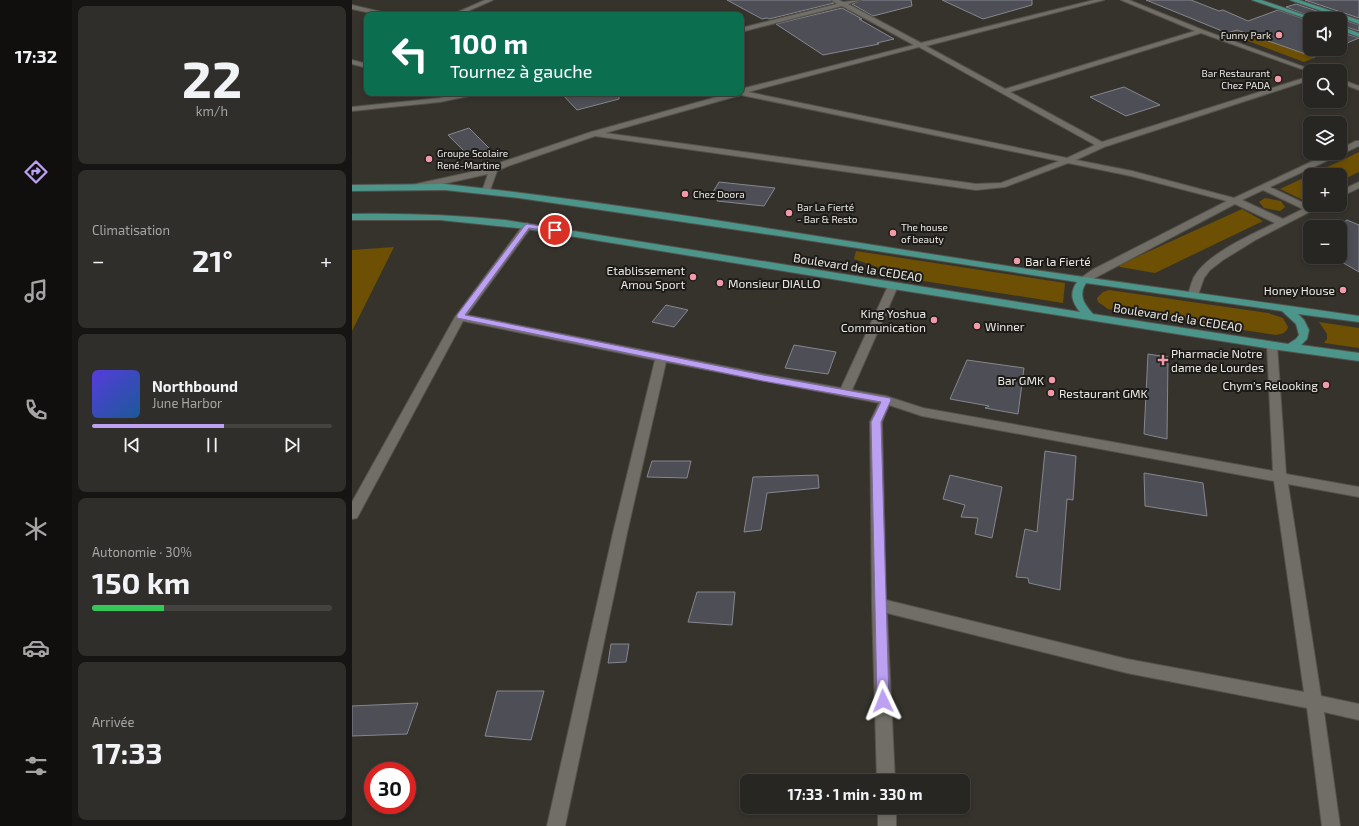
<!DOCTYPE html>
<html lang="fr">
<meta charset="utf-8">
<style>
body{margin:0;font-family:"Exo 2",sans-serif;background:#302e2a;color:#f1f3f6;height:100vh;display:flex;flex-direction:column;font-size:15px;white-space:nowrap}
*{box-sizing:border-box;margin:0}
p{font-size:13px;color:#a5a5a5}
.icon{flex:none;width:22px;height:22px;fill:none;stroke:currentColor;stroke-width:2;stroke-linecap:round;stroke-linejoin:round}
.map{position:relative;flex:1;overflow:hidden}
.drawer{display:flex;flex-direction:column;gap:6px;padding:6px;background:#161513;width:280px}
.drawer>*{flex:none}
.hud{position:absolute;left:12px;top:12px;width:380px;height:84px;border-radius:8px;box-shadow:0 2px 6px #0003,0 0 0 1px #444340;background:#0b6e4f;color:#fff;overflow:hidden}
.fabs{position:absolute;left:951px;top:12px;display:grid;gap:8px}
.fabs a{display:grid;place-items:center;width:44px;height:44px;border-radius:8px;background:#282622;box-shadow:0 2px 6px #0003,0 0 0 1px #444340;font-size:20px}
.speed{position:absolute;left:12px;top:762px;display:flex;gap:8px;font-size:20px;font-weight:700;text-align:center}
.speed>*{display:grid;place-content:center;width:52px;height:52px;border-radius:50%;background:#282622;box-shadow:0 2px 6px #0003,0 0 0 1px #444340;line-height:1}
.speed .limit{border:6px solid #d22;background:#fff;color:#111}
.pin{position:absolute;display:grid;place-items:center;width:34px;height:34px;color:#fff;margin:-17px;border:2px solid #fff;border-radius:50%;box-shadow:0 1px 4px #0007}
.me{position:absolute;width:44px;margin:-22px;rotate:358deg;stroke-linejoin:round;filter:drop-shadow(0 0 3px #0008)}
.turn{display:flex;align-items:center;gap:14px;height:84px;padding:0 20px;font-size:18px}
.turn .icon{width:52px;height:52px;stroke-width:2.5}
.turn b{display:block;font-size:28px;line-height:34px}
.big{font-size:30px;font-weight:700;line-height:1.1}
.drawer .card{flex:1;display:flex;flex-direction:column;justify-content:center;gap:6px;min-width:0;padding:0 14px;border-radius:8px;background:#302e2a}
.drawer .dial{align-items:center;gap:0}
.dial b{font-size:52px;line-height:1}
.song{display:flex;align-items:center;gap:12px}
.cover{width:48px;height:48px;border-radius:6px;background:linear-gradient(135deg,hsl(250 70% 55%),hsl(210 70% 35%))}
.played{height:4px;border-radius:2px;background:linear-gradient(90deg,#bca0f2 55%,#444340 55%)}
.keys{display:flex;justify-content:space-around;direction:ltr}
.heat{display:flex;justify-content:space-between;align-items:center;font-size:22px;direction:ltr}
.charge{height:6px;border-radius:3px;background:linear-gradient(90deg,#34c759 30%,#444340 0)}
.trip{position:absolute;left:388px;top:774px;width:230px;height:40px;border-radius:8px;background:#282622;box-shadow:0 2px 6px #0003,0 0 0 1px #444340;font-weight:700;line-height:40px;text-align:center}
main{display:flex;flex:1;min-height:0}
.dock{display:flex;flex-direction:column;width:72px;justify-content:space-around;align-items:center;background:#100f0e;color:#a5a5a5}
.dock .icon{width:28px;height:28px}
.dock .current{color:#bca0f2}
.dock b{font-size:18px;color:#f1f3f6}
.map>svg:first-child{display:block}
</style>
<main>
<nav class="dock">
<b>17:32</b>
<svg class="icon current" aria-label="directions" viewBox="0 0 24 24"><path d="M12 3l9 9-9 9-9-9zM9 14v-3h6M13 9l2 2-2 2"/></svg>
<svg class="icon" aria-label="music" viewBox="0 0 24 24"><path d="M9 18V5l10-2v13"/><circle cx="6" cy="18" r="3"/><circle cx="16" cy="16" r="3"/></svg>
<svg class="icon" aria-label="phone" viewBox="0 0 24 24"><path d="M5 4h4l2 5-3 2q2 4 5 5l2-3 5 2v4C11 20 4 13 5 4z"/></svg>
<svg class="icon" aria-label="climate" viewBox="0 0 24 24"><path d="M12 3v18M4 7l16 10M4 17L20 7"/></svg>
<svg class="icon" aria-label="car" viewBox="0 0 24 24"><path d="M5 17H2v-5l4-1 3-4h7l3 4 3 1v5h-3M9 17h6M6 11h13"/><circle cx="7" cy="17" r="2"/><circle cx="17" cy="17" r="2"/></svg>
<svg class="icon" aria-label="filters" viewBox="0 0 24 24"><path d="M4 7h16M4 17h16"/><circle cx="9" cy="7" r="2"/><circle cx="15" cy="17" r="2"/></svg>
</nav>
<section class="drawer">
<div class="card dial"><b>22</b><p>km/h</p></div>
<div class="card"><p>Climatisation</p>
<div class="heat"><a>−</a><b class="big">21°</b><a>+</a></div>
</div>
<div class="card">
<div class="song"><i class="cover"></i><div><b>Northbound</b><p>June Harbor</p></div></div>
<div class="played"></div>
<div class="keys"><svg class="icon" aria-label="previous" viewBox="0 0 24 24"><path d="M18 5L8 12l10 7zM5 5v14"/></svg><svg class="icon" aria-label="pause" viewBox="0 0 24 24"><path d="M8 5v14M16 5v14"/></svg><svg class="icon" aria-label="next" viewBox="0 0 24 24"><path d="M6 5l10 7-10 7zM19 5v14"/></svg></div>
</div>
<div class="card"><p>Autonomie · 30%</p><b class="big">150 km</b><div class="charge"></div></div>
<div class="card"><p>Arrivée</p><b class="big">17:33</b></div>
</section>
<div class="map">
<svg width="1007" height="826" viewBox="0 0 1007 826">
<rect width="100%" height="100%" fill="#36332d"/>
<g fill="#6d5004">
<polygon points="915,14 958,49 984,49 952,62 869,31"/>
<polygon points="1007,152 1007,172 988,181 988,175 959,175"/>
<polygon points="958,175 958,196 951,200 928,189"/>
<polygon points="913,198 929,201 933,207 928,211 912,208 907,202"/>
<polygon points="890,209 911,221 803,273 768,267 767,265"/>
<polygon points="42,247 0,331 0,250"/>
<polygon points="504,251 713,283 711,303 559,279 502,259"/>
<path d="M757,290L916,313L931,318L936,327C934,333 930,334 924,335L756,309L746,302L745,298L751,292Z"/>
<polygon points="967,322 1007,328 1007,348 972,343 975,339 975,334"/>
</g>
<g fill="#4e4e56" stroke="#86868e">
<polygon points="375,0 479,0 482,3 417,19 415,18 410,19"/>
<polygon points="510,0 559,0 560,6 521,16 500,4"/>
<polygon points="590,0 680,0 680,5 631,19"/>
<polygon points="794,0 839,0 867,11 871,10 896,21 926,10 958,21 958,49 982,49 962,57 885,30 875,33"/>
<polygon points="953,0 1007,0 1007,18"/>
<polygon points="944,4 1007,25 1007,31 988,25 988,19 965,19 934,7"/>
<polygon points="490,8 510,19 507,19 542,39 525,43 527,44 471,55 424,24"/>
<polygon points="988,32 1007,38 988,46"/>
<polygon points="772,87 808,105 774,116 738,97"/>
<polygon points="209,93 267,93 267,99 225,110"/>
<polygon points="117,128 139,150 117,156 96,135"/>
<polygon points="367,182 423,188 412,206 365,201 366,198 358,197"/>
<polygon points="995,220 1007,225 1007,272 981,257 988,257 988,227 984,227"/>
<polygon points="314,305 336,310 322,327 300,322"/>
<polygon points="442,345 484,352 476,374 433,368"/>
<polygon points="796,354 816,357 815,439 792,434"/>
<polygon points="615,360 672,368 666,414 633,408 637,406 598,399"/>
<polygon points="693,451 724,456 721,500 715,499 708,590 677,583 676,578 664,577 673,529 685,532"/>
<polygon points="300,461 339,461 335,478 295,477"/>
<polygon points="792,473 851,483 855,516 793,506"/>
<polygon points="466,475 467,488 415,493 409,530 392,532 401,477"/>
<polygon points="598,475 650,487 640,538 623,534 626,518 609,517 613,505 591,499"/>
<polygon points="345,592 383,592 380,625 336,622"/>
<polygon points="259,644 277,644 274,662 256,663"/>
<polygon points="145,691 192,691 179,740 133,736"/>
<polygon points="66,703 55,734 0,736 0,706"/>
</g>
<g fill="none" stroke-linecap="round" stroke-linejoin="round">
<defs>
<g id="minor">
<polygon points="133,0 141,0 107,15 99,15"/>
<path d="M480,0H487L491,2L509,0L496,4L569,43L742,0H752L574,46L653,89L843,31L769,0H777L851,30L963,71H958V72L849,33L658,92L750,142L958,76V80L752,147L724,160L780,171L882,198L978,153H988V149L1004,141H1007V146L918,187L958,206L971,205L905,239L871,260L858,270L852,278L846,295L841,298L836,295C838,289 839,283 842,277C856,253 899,235 923,223L883,204L735,282H727L726,280L740,270L875,201L779,176L716,163L653,187L624,190L243,136L156,166L145,171L137,193L134,194L130,191L136,174L64,190L60,187L64,184L138,168L150,162L239,132L379,93H389V89L562,45L490,6L389,32V28L485,4ZM567,47L743,145L715,158L396,92ZM389,95L707,161L649,183L624,184L253,133ZM911,190L951,209L931,219L890,200Z"/>
<polygon points="0,5 38,14 39,15 28,15 0,9"/>
<polygon points="0,60 15,64 15,68 0,64"/>
<polygon points="988,79 1007,86 1007,90 988,83"/>
<polygon points="111,93 126,93 122,95 88,102 0,111 0,107 88,98"/>
<polygon points="1007,182 1007,188 988,197 988,191"/>
<path d="M175,223L180,226L115,315L411,374L489,388L536,286L541,283L546,286L500,390L534,396L571,408L921,471L915,345L916,342H924L925,345L934,474L1007,487V497L936,484L969,696L1007,704V720L972,712L988,826H970L955,708L775,673L535,613L543,781H525L520,605L518,422L527,403L314,362L275,533L213,826H195L261,533L303,360L111,321L5,518L0,519V502L103,317L172,224ZM537,405L570,416L922,481L952,692L775,659L534,600L530,422Z"/>
<rect x="526" y="807" width="18" height="19"/>
</g>
<g id="major">
<polygon points="900,0 909,0 964,19 958,20"/>
<polygon points="938,0 947,0 1007,20 1007,24"/>
<polygon points="988,26 1007,33 1007,37 988,30"/>
<path d="M93,184C284,205 473,238 662,267C777,284 892,299 1007,316V322L946,314L952,320L957,330L955,339L949,345L1007,353V361L920,349L541,289L175,229L88,220H0V214C51,213 102,215 153,220L728,312C720,302 717,293 725,282L428,236L167,198L93,190L0,191V185ZM734,283L930,311L944,324L947,335L944,339L936,344L741,314C732,304 726,295 734,283Z"/>
</g>
</defs>
<use href="#minor" stroke="#54514b" stroke-width="2"/>
<use href="#major" stroke="#54514b" stroke-width="2"/>
<use href="#minor" fill="#716e67" fill-rule="evenodd"/>
<use href="#major" fill="#4b958a" fill-rule="evenodd"/>
</g>
<polygon fill="#bca0f2" stroke="#7a689d" points="175,224 203,228 207,230 203,232 177,228 113,315 411,375 538,398 539,400 529,422 537,701 535,705 531,707 526,705 525,701 519,422 529,402 411,381 105,318 105,315 173,225"/>
<g fill="#f39aaa" stroke="#1c1b18" stroke-width="1.5">
<circle cx="927" cy="35" r="4"/>
<circle cx="926" cy="79" r="4"/>
<circle cx="77" cy="159" r="4"/>
<circle cx="333" cy="194" r="4"/>
<circle cx="437" cy="213" r="4"/>
<circle cx="541" cy="233" r="4"/>
<circle cx="665" cy="261" r="4"/>
<circle cx="341" cy="277" r="4"/>
<circle cx="368" cy="283" r="4"/>
<circle cx="991" cy="290" r="4"/>
<circle cx="582" cy="320" r="4"/>
<circle cx="625" cy="326" r="4"/>
<path d="M809 354h4v4h4v4h-4v4h-4v-4h-4v-4h4z"/>
<circle cx="700" cy="380" r="4"/>
<circle cx="974" cy="385" r="4"/>
<circle cx="699" cy="393" r="4"/>
</g>
<g text-anchor="middle" dominant-baseline="central" stroke-width="4" stroke-linejoin="round" paint-order="stroke">
<g font-size="10" fill="#ece9e5" stroke="#1c1b18" text-anchor="start">
<text x="919" y="35" text-anchor="end">Funny Park</text>
<text x="918" y="73" text-anchor="end">Bar Restaurant<tspan x="918" dy="12">Chez PADA</tspan></text>
<text x="85" y="153">Groupe Scolaire<tspan x="85" dy="12">René-Martine</tspan></text>
<text x="341" y="194">Chez Doora</text>
<text x="445" y="207">Bar La Fierté<tspan x="445" dy="12">- Bar &amp; Resto</tspan></text>
<text x="549" y="227">The house<tspan x="549" dy="12">of beauty</tspan></text>
</g>
<g font-size="12" fill="#ece9e5" stroke="#1c1b18" text-anchor="start">
<text x="673" y="261">Bar la Fierté</text>
<text x="333" y="270" text-anchor="end">Etablissement<tspan x="333" dy="14">Amou Sport</tspan></text>
<text x="376" y="283">Monsieur DIALLO</text>
<text x="983" y="290" text-anchor="end">Honey House</text>
<text x="574" y="313" text-anchor="end">King Yoshua<tspan x="574" dy="14">Communication</tspan></text>
<text x="633" y="326">Winner</text>
<text x="819" y="353">Pharmacie Notre<tspan x="819" dy="14">dame de Lourdes</tspan></text>
<text x="692" y="380" text-anchor="end">Bar GMK</text>
<text x="966" y="385" text-anchor="end">Chym's Relooking</text>
<text x="707" y="393">Restaurant GMK</text>
</g>
<g font-size="12" fill="#ece9e5" stroke="#1c1b18">
<text transform="translate(506 267) rotate(9)">Boulevard de la CEDEAO</text>
<text transform="translate(826 317) rotate(9)">Boulevard de la CEDEAO</text>
</g>
</g>
</svg>
<div class="fabs">
<a><svg class="icon" aria-label="sound" viewBox="0 0 24 24"><path d="M4 9h4l5-4v14l-5-4H4zM17 9q2 3 0 6"/></svg></a>
<a><svg class="icon" aria-label="search" viewBox="0 0 24 24"><circle cx="10" cy="10" r="6"/><path d="M15 15l6 6"/></svg></a>
<a><svg class="icon" aria-label="layers" viewBox="0 0 24 24"><path d="M12 4l9 5-9 5-9-5zM3 14l9 5 9-5"/></svg></a>
<a>+</a>
<a>−</a>
</div>
<div class="speed"><div class="limit">30</div></div>
<div class="pin" style="left:203px;top:230px;background:#d93025"><svg class="icon" aria-label="arrive" viewBox="0 0 24 24"><path d="M6 21V4h12l-3 4 3 4H6"/></svg></div>
<svg class="me" style="left:531px;top:701px" viewBox="-20 -20 40 40"><path d="M0-17L14 15 0 8-14 15z" fill="#bca0f2" stroke="#fff" stroke-width="4"/></svg>
<div class="trip">17:33 · 1 min · 330 m</div>
<div class="hud">
<div class="turn"><svg class="icon" aria-label="left" viewBox="0 0 24 24"><path d="M17 20v-9H6M10 6l-5 5 5 5"/></svg><div><b>100 m</b>Tournez à gauche</div></div>
</div>
</div>
</main>
